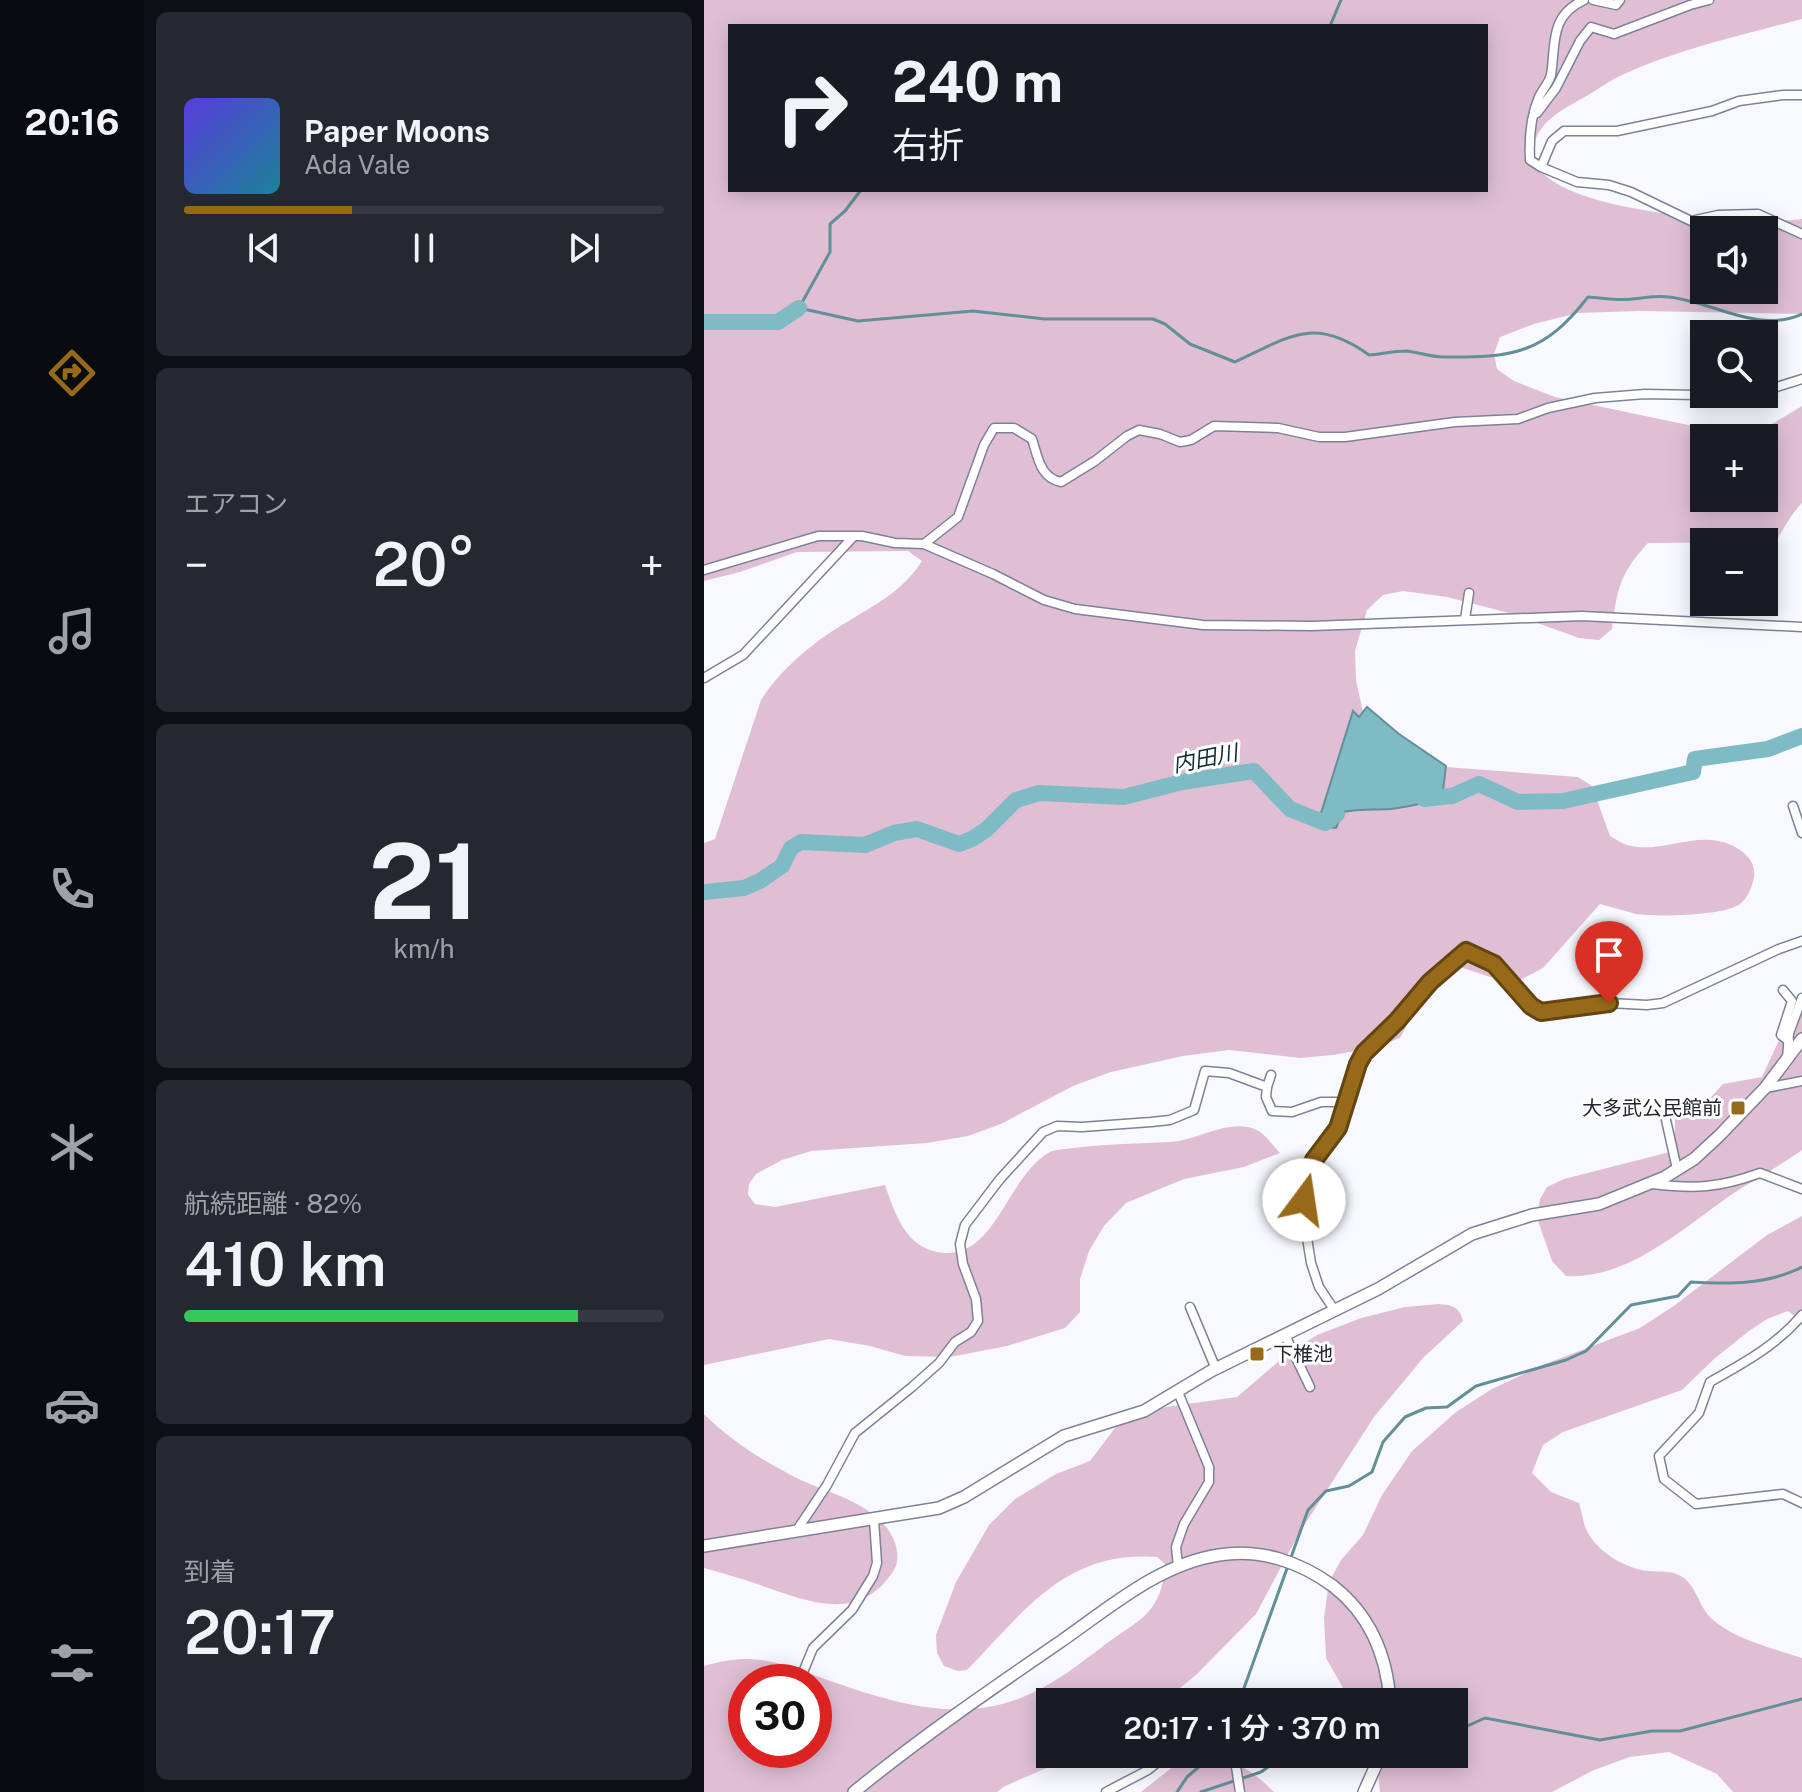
<!DOCTYPE html>
<html lang="ja">
<meta charset="utf-8">
<style>
body{margin:0;font-family:"Public Sans","Noto Sans JP",sans-serif;background:#242831;color:#f1f3f6;height:100vh;display:flex;flex-direction:column;font-size:30px;white-space:nowrap}
*{box-sizing:border-box;margin:0}
p{font-size:26px;color:#9ea1a6}
.icon{flex:none;width:44px;height:44px;fill:none;stroke:currentColor;stroke-width:2;stroke-linecap:round;stroke-linejoin:round}
.map{position:relative;flex:1;overflow:hidden}
.side{display:flex;flex-direction:column;gap:12px;padding:12px;background:#0d0f14;width:560px}
.side>*{flex:none}
.guide{position:absolute;left:24px;top:24px;width:760px;height:168px;border-radius:0px;box-shadow:0 4px 20px #0003;background:#171b24;color:#f1f3f6;overflow:hidden}
.tools{position:absolute;left:986px;top:216px;display:grid;gap:16px}
.tools a{display:grid;place-items:center;width:88px;height:88px;border-radius:0px;background:#171b24;box-shadow:0 4px 20px #0003;font-size:40px}
.speed{position:absolute;left:24px;top:1664px;display:flex;gap:16px;font-size:40px;font-weight:700;text-align:center}
.speed>*{display:grid;place-content:center;width:104px;height:104px;border-radius:50%;background:#171b24;box-shadow:0 4px 20px #0003;line-height:1}
.speed .limit{border:12px solid #d22;background:#fff;color:#111}
.pin{position:absolute;display:grid;place-items:center;width:68px;height:68px;color:#fff;margin:-82px -34px;border-radius:50% 50% 50% 0;rotate:-45deg;box-shadow:0 0 8px #0007}
.pin .icon{rotate:45deg}
.me{position:absolute;width:88px;margin:-44px;rotate:14deg;stroke-linejoin:round;filter:drop-shadow(0 0 6px #0008)}
.turn{display:flex;align-items:center;gap:28px;height:168px;padding:0 32px;font-size:36px}
.turn .icon{width:104px;height:104px;stroke-width:2.5}
.turn b{display:block;font-size:56px;line-height:68px}
.big{font-size:60px;font-weight:600;line-height:1.1}
.side .card{flex:1;display:flex;flex-direction:column;justify-content:center;gap:12px;min-width:0;padding:0 28px;border-radius:12px;background:#242831}
.side .dial{align-items:center;gap:0}
.dial b{font-size:104px;line-height:1}
.song{display:flex;align-items:center;gap:24px}
.cover{width:96px;height:96px;border-radius:12px;background:linear-gradient(135deg,hsl(250 70% 55%),hsl(190 70% 35%))}
.played{height:8px;border-radius:4px;background:linear-gradient(90deg,#976a19 35%,#363941 35%)}
.keys{display:flex;justify-content:space-around;direction:ltr}
.heat{display:flex;justify-content:space-between;align-items:center;font-size:44px;direction:ltr}
.charge{height:12px;border-radius:6px;background:linear-gradient(90deg,#34c759 82%,#363941 0)}
.trip{position:absolute;left:332px;top:1688px;width:432px;height:80px;border-radius:0px;background:#171b24;box-shadow:0 4px 20px #0003;font-weight:600;line-height:80px;text-align:center}
main{display:flex;flex:1;min-height:0}
.tabs{display:flex;flex-direction:column;width:144px;justify-content:space-around;align-items:center;background:#090b0e;color:#9ea1a6}
.tabs .icon{width:56px;height:56px}
.tabs .current{color:#976a19}
.tabs b{font-size:36px;color:#f1f3f6}
.map>svg:first-child{display:block}
</style>
<main>
<nav class="tabs">
<b>20:16</b>
<svg class="icon current" aria-label="directions" viewBox="0 0 24 24"><path d="M12 3l9 9-9 9-9-9zM9 14v-3h6M13 9l2 2-2 2"/></svg>
<svg class="icon" aria-label="music" viewBox="0 0 24 24"><path d="M9 18V5l10-2v13"/><circle cx="6" cy="18" r="3"/><circle cx="16" cy="16" r="3"/></svg>
<svg class="icon" aria-label="phone" viewBox="0 0 24 24"><path d="M5 4h4l2 5-3 2q2 4 5 5l2-3 5 2v4C11 20 4 13 5 4z"/></svg>
<svg class="icon" aria-label="climate" viewBox="0 0 24 24"><path d="M12 3v18M4 7l16 10M4 17L20 7"/></svg>
<svg class="icon" aria-label="car" viewBox="0 0 24 24"><path d="M5 17H2v-5l4-1 3-4h7l3 4 3 1v5h-3M9 17h6M6 11h13"/><circle cx="7" cy="17" r="2"/><circle cx="17" cy="17" r="2"/></svg>
<svg class="icon" aria-label="filters" viewBox="0 0 24 24"><path d="M4 7h16M4 17h16"/><circle cx="9" cy="7" r="2"/><circle cx="15" cy="17" r="2"/></svg>
</nav>
<section class="side">
<div class="card">
<div class="song"><i class="cover"></i><div><b>Paper Moons</b><p>Ada Vale</p></div></div>
<div class="played"></div>
<div class="keys"><svg class="icon" aria-label="previous" viewBox="0 0 24 24"><path d="M18 5L8 12l10 7zM5 5v14"/></svg><svg class="icon" aria-label="pause" viewBox="0 0 24 24"><path d="M8 5v14M16 5v14"/></svg><svg class="icon" aria-label="next" viewBox="0 0 24 24"><path d="M6 5l10 7-10 7zM19 5v14"/></svg></div>
</div>
<div class="card"><p>エアコン</p>
<div class="heat"><a>−</a><b class="big">20°</b><a>+</a></div>
</div>
<div class="card dial"><b>21</b><p>km/h</p></div>
<div class="card"><p>航続距離 · 82%</p><b class="big">410 km</b><div class="charge"></div></div>
<div class="card"><p>到着</p><b class="big">20:17</b></div>
</section>
<div class="map">
<svg width="1098" height="1792" viewBox="0 0 1098 1792">
<rect width="100%" height="100%" fill="#f8f9fe"/>
<g fill="#e0bfd5" fill-rule="evenodd">
<path d="M0,0H1098V19C1038,35 974,49 918,75C905,81 893,90 881,97C868,104 851,113 841,124C766,213 1056,226 1098,219V314L935,311L874,313L830,324L796,337L790,354L793,369L810,381L851,397L1022,433H1053L1098,406V503C1084,517 1077,536 1064,552L1060,551V542L944,543C916,573 913,589 908,629L895,640L875,638L805,613L743,597L699,591L679,595L663,610L651,651L652,680L659,712L669,733L742,767L874,777L888,786L906,836C912,839 917,843 923,845C956,855 994,829 1027,845C1040,851 1052,861 1050,877C1048,887 1044,898 1036,904C1020,916 952,917 932,914C920,911 908,907 896,904L839,968L816,980L792,979L756,967L741,966L722,990L696,1038L674,1047L629,1055L596,1058L525,1050L479,1056L407,1072L369,1086L297,1124L264,1136L223,1143L107,1151L78,1160L52,1174L45,1184L44,1195L51,1204L71,1207L181,1185C190,1211 200,1243 229,1251C291,1268 301,1176 346,1152C352,1149 362,1149 370,1148C394,1145 418,1144 443,1143C455,1142 468,1143 479,1140C501,1135 522,1123 544,1127C560,1130 565,1142 576,1153L540,1167L480,1179L422,1203L400,1226L385,1251L376,1279V1312L361,1328L303,1346L246,1357L201,1356L166,1346L125,1339L0,1365V843L11,839L57,700C79,666 113,639 148,619C176,602 200,589 218,561L204,551L93,552L36,572L0,581ZM26,26H782V190H26ZM1000,230H1060V290H1000ZM1000,438H1060V498H1000Z"/>
<path d="M1098,1002V1150C1076,1166 1053,1178 1030,1193C981,1226 925,1280 862,1276L848,1261L833,1218L836,1199L843,1187L860,1179L970,1151L971,1118L998,1107L1019,1084L1058,1077L1089,1010Z"/>
<path d="M1098,1216V1322L1084,1311L1063,1319L1045,1331L1010,1359L978,1390L859,1432L839,1445L828,1473L847,1492L875,1503C878,1513 879,1524 884,1533C895,1553 922,1569 945,1571C958,1572 969,1570 980,1578C993,1588 995,1607 1008,1619C1032,1640 1068,1648 1098,1658V1792H1029L1013,1774L965,1752L926,1757L890,1770L848,1792H676L672,1754H750V1702H647L622,1658L620,1617L625,1582L637,1560L659,1535L678,1495L708,1451L752,1412L788,1389L841,1364L936,1328L971,1305L1063,1235Z"/>
<path d="M735,1304C748,1305 756,1307 759,1321L720,1357L670,1417L594,1535L552,1614L493,1674L459,1702H346V1754H375L301,1786L293,1792H0V1666C48,1651 73,1662 118,1678C186,1702 257,1726 326,1694C353,1682 375,1664 398,1647C433,1620 458,1616 461,1564L453,1557C361,1550 321,1611 263,1670L254,1671L240,1666L233,1653L232,1635L252,1582L285,1525L311,1499L352,1474L386,1461L411,1428L431,1415L462,1407L533,1397L581,1356L613,1335L657,1318L701,1307ZM42,1682H110V1750H42Z"/>
<path d="M0,1414C24,1438 54,1458 85,1474C114,1490 152,1497 177,1521C189,1532 199,1555 190,1570C155,1626 101,1600 53,1584C36,1578 18,1573 0,1568Z"/>
<path d="M506,1757C534,1761 550,1772 570,1792H437L471,1765Z"/>
</g>
<path fill="#7ebbc5" stroke="#638f98" stroke-width="2" d="M663,707L695,734L742,766L738,799C722,802 701,808 686,809C670,810 655,809 639,812L632,828L613,826L649,711L655,717Z"/>
<g fill="none" stroke-linecap="round" stroke-linejoin="round">
<g stroke="#638f98" stroke-width="3">
<polyline points="626,26 637,0"/>
<path d="M157,190L141,211L126,224V252L95,308L154,321L269,311L341,319H449L461,324L486,344L531,362C585,337 610,315 665,355C677,354 690,351 702,351C714,352 726,357 739,357C808,358 840,354 884,297C899,298 914,301 928,299C941,298 952,295 965,297C1010,302 1054,334 1098,314"/>
<path d="M535,1702L604,1510L622,1491L645,1486L668,1472L679,1442L701,1417L722,1408L743,1407L772,1386L862,1360L882,1351L927,1305L974,1296L987,1282C1025,1284 1063,1285 1098,1267"/>
<polyline points="750,1732 781,1718 896,1740 948,1731 976,1731 1098,1699"/>
<polyline points="703,1754 711,1757 716,1754"/>
<polyline points="473,1792 483,1777 510,1754"/>
<polyline points="497,1792 557,1772 582,1754"/>
</g>
<g stroke="#7ebbc5" stroke-width="16">
<polyline points="0,322 74,322 95,308"/>
<polyline points="720,799 748,796 775,784 814,802 859,801 989,772 991,759 1064,749 1098,736"/>
<polyline points="0,892 40,888 56,881 78,866 87,848 97,842 161,845 190,833 213,829 255,844 268,839 283,829 312,800 335,793 420,797 478,782 550,771 586,809 621,823 633,814"/>
</g>
<defs>
<g id="street">
<path d="M880,0C845,16 852,44 847,75C845,83 838,90 835,97C827,115 825,140 826,160L837,167L873,182L905,185L927,192L987,221L1014,215L1054,214L1098,234"/>
<polyline points="889,0 912,5 916,0"/>
<polyline points="833,113 852,88 876,41 887,27 910,34 986,5 1005,0"/>
<polyline points="837,167 848,141 860,131 913,131 1008,111 1035,101 1079,95 1098,95"/>
<polyline points="1060,391 1098,379"/>
<path d="M220,544L254,517L280,445L290,428H310L328,439C334,457 336,478 357,482L391,461L423,436L435,430L456,434L476,442L487,440L510,426L574,428L615,437H641L751,422L814,419L844,408L891,398L941,394L1044,396L1052,394"/>
<polyline points="0,570 114,536 158,536 191,543 220,544 289,574 340,600 371,609 499,625 608,626 878,616 1098,627"/>
<polyline points="761,619 765,593"/>
<polyline points="0,678 39,655 149,537"/>
<polyline points="1089,806 1098,833"/>
<polyline points="1079,990 1088,1001 1077,1035 1085,1041"/>
<polyline points="1083,1059 1085,1033 1098,998"/>
<polyline points="563,1087 567,1075"/>
<polyline points="1062,1088 1098,1081"/>
<polyline points="960,1111 973,1169"/>
<path d="M948,1184C991,1189 1015,1188 1056,1173L1098,1189"/>
<polyline points="486,1307 512,1369"/>
<polyline points="631,1311 615,1287 607,1263 600,1219 600,1180 610,1160 634,1128 654,1064 660,1053 693,1021 726,982 762,951 790,964 827,1006 837,1012 905,1003 943,1005 959,1003 1075,949 1098,941"/>
<path d="M1098,1315C1073,1345 1040,1363 1006,1382L995,1413L955,1456L960,1479L992,1504L1079,1494L1098,1503"/>
<polyline points="581,1335 606,1387"/>
<polyline points="474,1392 505,1467 505,1482 480,1524 472,1547 474,1566"/>
<polyline points="93,1530 123,1485 151,1433 208,1387 235,1363 251,1342 267,1332 274,1321 272,1299 259,1264 256,1244 261,1225 296,1179 339,1132 353,1126 378,1127 447,1122 466,1120 490,1110 501,1071 525,1073 563,1087 562,1097 568,1111 588,1112 617,1102 642,1102"/>
<polyline points="95,1682 109,1648 148,1610 169,1576 173,1563 170,1520"/>
<polyline points="530,1754 536,1792"/>
<polyline points="402,1792 444,1770 464,1754"/>
</g>
<g id="secondary">
<polyline points="0,1546 235,1508 260,1497 360,1436 440,1411 507,1371 674,1289 768,1234 828,1215 895,1204 961,1177 990,1159 1015,1136 1061,1088 1098,1039"/>
<path d="M150,1792C216,1738 286,1690 356,1642C405,1608 455,1564 515,1555C556,1548 596,1562 629,1586C666,1615 683,1656 686,1702"/>
<polyline points="660,1792 677,1754"/>
</g>
</defs>
<use href="#street" stroke="#7c8298" stroke-width="11"/>
<use href="#secondary" stroke="#7c8298" stroke-width="14"/>
<use href="#street" stroke="#fff" stroke-width="8"/>
<use href="#secondary" stroke="#fff" stroke-width="11"/>
</g>
<g fill="none" stroke-linecap="round" stroke-linejoin="round">
<defs>
<polyline id="route" points="600,1200 600,1180 610,1160 634,1128 654,1064 660,1053 693,1021 726,982 762,951 790,964 827,1006 837,1012 905,1003"/>
</defs>
<use href="#route" stroke="#624510" stroke-width="20"/>
<use href="#route" stroke="#976a19" stroke-width="14"/>
</g>
<g fill="#976a19" stroke="#fff" stroke-width="3">
<rect x="1026" y="1100" width="16" height="16" rx="4"/>
<rect x="545" y="1346" width="16" height="16" rx="4"/>
</g>
<g text-anchor="middle" dominant-baseline="central" stroke-width="6" stroke-linejoin="round" paint-order="stroke">
<g font-size="20" fill="#252730" stroke="#fff" text-anchor="end">
<text x="1018" y="1108">大多武公民館前</text>
<text x="569" y="1354" text-anchor="start">下椎池</text>
</g>
<g font-size="22" font-style="italic" fill="#0f2e33" stroke="#fff">
<text transform="translate(501 758) rotate(-11)">内田川</text>
</g>
</g>
</svg>
<div class="tools">
<a><svg class="icon" aria-label="sound" viewBox="0 0 24 24"><path d="M4 9h4l5-4v14l-5-4H4zM17 9q2 3 0 6"/></svg></a>
<a><svg class="icon" aria-label="search" viewBox="0 0 24 24"><circle cx="10" cy="10" r="6"/><path d="M15 15l6 6"/></svg></a>
<a>+</a>
<a>−</a>
</div>
<div class="speed"><div class="limit">30</div></div>
<div class="pin" style="left:905px;top:1003px;background:#d93025"><svg class="icon" aria-label="arrive" viewBox="0 0 24 24"><path d="M6 21V4h12l-3 4 3 4H6"/></svg></div>
<svg class="me" style="left:600px;top:1200px" viewBox="-20 -20 40 40"><circle r="19" fill="#fff"/><path d="M0-13L10 11 0 6-10 11z" fill="#976a19"/></svg>
<div class="trip">20:17 · 1 分 · 370 m</div>
<div class="guide">
<div class="turn"><svg class="icon" aria-label="right" viewBox="0 0 24 24"><path d="M7 20v-9h11M14 6l5 5-5 5"/></svg><div><b>240 m</b>右折</div></div>
</div>
</div>
</main>
